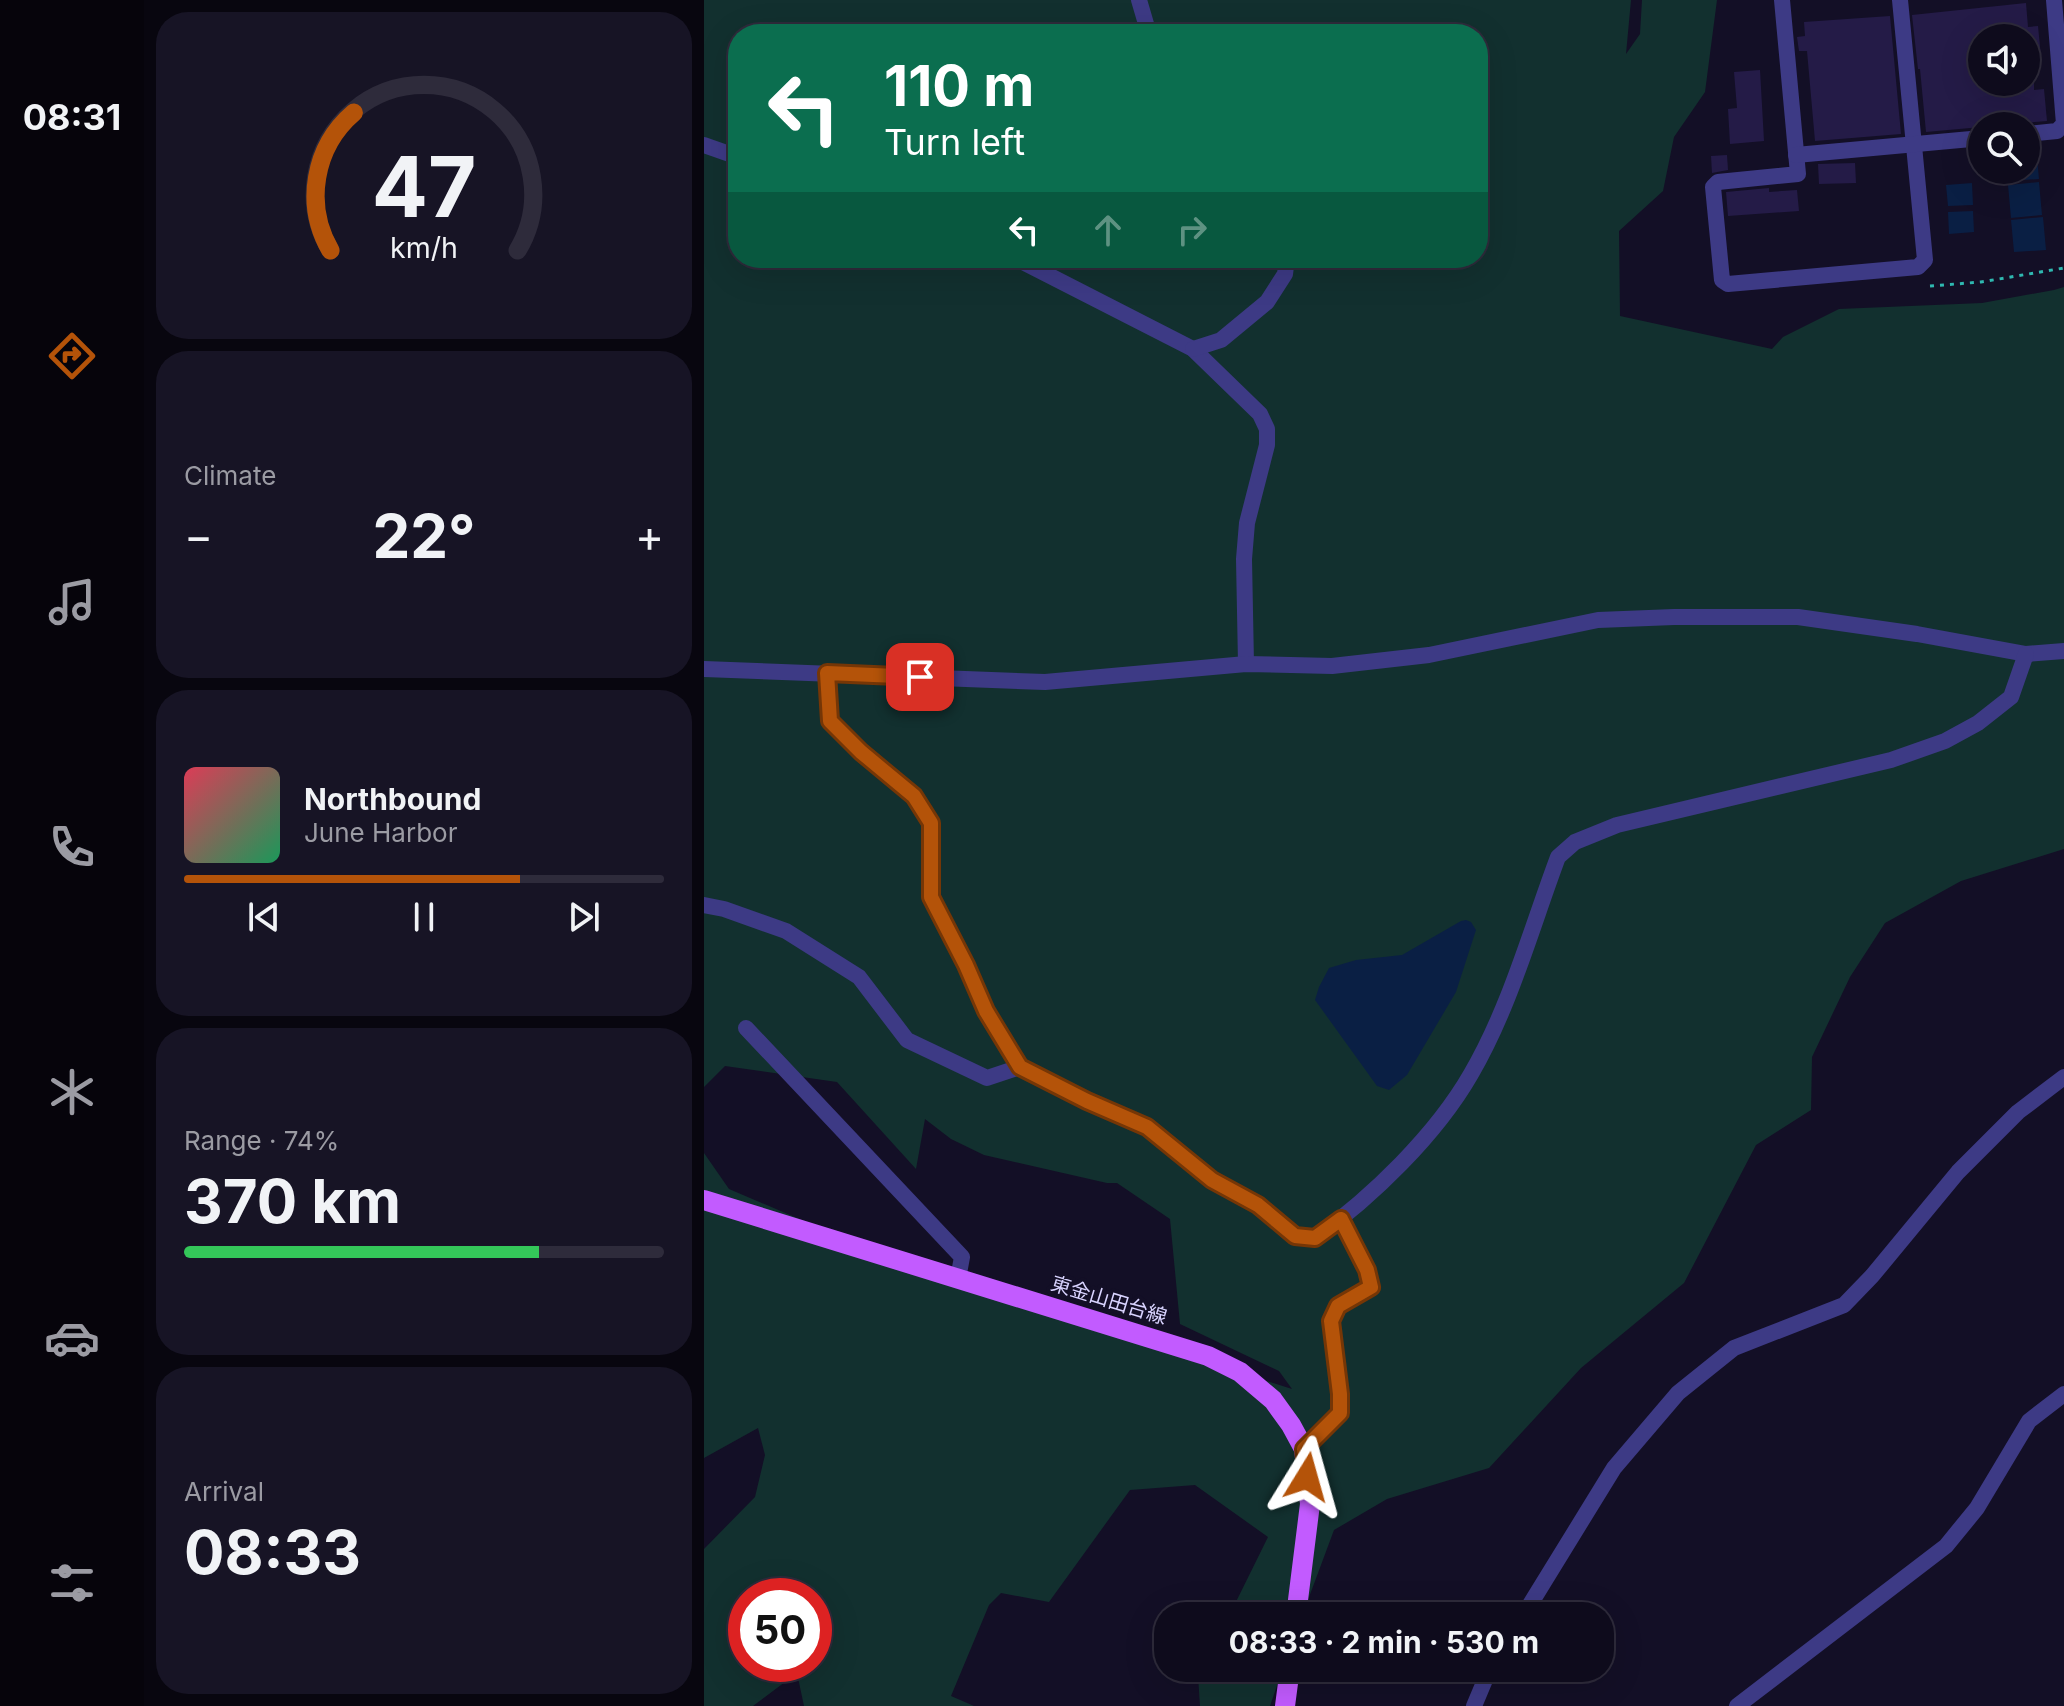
<!DOCTYPE html>
<meta charset="utf-8">
<style>
body{margin:0;font-family:Inter,"Noto Sans JP",sans-serif;background:#171425;color:#f1f3f6;height:100vh;display:flex;flex-direction:column;font-size:30px;white-space:nowrap}
*{box-sizing:border-box;margin:0}
p{font-size:26px;color:#9b9ba3}
.icon{flex:none;width:44px;height:44px;fill:none;stroke:currentColor;stroke-width:2;stroke-linecap:round;stroke-linejoin:round}
.map{position:relative;flex:1;overflow:hidden}
.drawer{display:flex;flex-direction:column;gap:12px;padding:12px;background:#08060f;width:560px}
.drawer>*{flex:none}
.guide{position:absolute;left:24px;top:24px;width:760px;height:244px;border-radius:32px;box-shadow:0 8px 32px #0002,0 0 0 2px #2e2b3b;background:#0b6e4f;color:#fff;overflow:hidden}
.fabs{position:absolute;left:1264px;top:24px;display:grid;gap:16px}
.fabs a{display:grid;place-items:center;width:72px;height:72px;border-radius:50%;background:#0e0b1c;box-shadow:0 8px 32px #0002,0 0 0 2px #2e2b3b;font-size:40px}
.speed{position:absolute;left:24px;top:1578px;display:flex;gap:16px;font-size:40px;font-weight:700;text-align:center}
.speed>*{display:grid;place-content:center;width:104px;height:104px;border-radius:50%;background:#0e0b1c;box-shadow:0 8px 32px #0002,0 0 0 2px #2e2b3b;line-height:1}
.speed .limit{border:12px solid #d22;background:#fff;color:#111}
.pin{position:absolute;display:grid;place-items:center;width:68px;height:68px;color:#fff;margin:-34px;border-radius:16px;box-shadow:0 4px 12px #0006}
.me{position:absolute;width:88px;margin:-44px;rotate:8deg;stroke-linejoin:round;filter:drop-shadow(0 0 6px #0008)}
.turn{display:flex;align-items:center;gap:28px;height:168px;padding:0 24px;font-size:36px}
.turn .icon{width:104px;height:104px;stroke-width:2.5}
.turn b{display:block;font-size:56px;line-height:68px}
.lanes{display:flex;align-items:center;height:76px;padding:0 24px;background:#0003;justify-content:center;gap:40px;direction:ltr}
.lanes .off{opacity:.35}
.big{font-size:60px;font-weight:700;line-height:1.1}
.drawer .card{flex:1;display:flex;flex-direction:column;justify-content:center;gap:12px;min-width:0;padding:0 28px;border-radius:32px;background:#171425}
.drawer .dial{align-items:center;gap:0}
.dial svg{height:208px;overflow:visible;fill:none;stroke:#2e2b3b;stroke-width:7;stroke-linecap:round;text-anchor:middle}
.dial text{fill:#f1f3f6;stroke:none}
.song{display:flex;align-items:center;gap:24px}
.cover{width:96px;height:96px;border-radius:12px;background:linear-gradient(135deg,hsl(350 70% 55%),hsl(150 70% 35%))}
.played{height:8px;border-radius:4px;background:linear-gradient(90deg,#b45309 70%,#2e2b3b 70%)}
.keys{display:flex;justify-content:space-around;direction:ltr}
.heat{display:flex;justify-content:space-between;align-items:center;font-size:44px;direction:ltr}
.charge{height:12px;border-radius:6px;background:linear-gradient(90deg,#34c759 74%,#2e2b3b 0)}
.trip{position:absolute;left:450px;top:1602px;width:460px;height:80px;border-radius:32px;background:#0e0b1c;box-shadow:0 8px 32px #0002,0 0 0 2px #2e2b3b;font-weight:700;line-height:80px;text-align:center}
main{display:flex;flex:1;min-height:0}
.dock{display:flex;flex-direction:column;width:144px;justify-content:space-around;align-items:center;background:#06040b;color:#9b9ba3}
.dock .icon{width:56px;height:56px}
.dock .current{color:#b45309}
.dock b{font-size:36px;color:#f1f3f6}
.map>svg:first-child{display:block}
</style>
<main>
<nav class="dock">
<b>08:31</b>
<svg class="icon current" aria-label="directions" viewBox="0 0 24 24"><path d="M12 3l9 9-9 9-9-9zM9 14v-3h6M13 9l2 2-2 2"/></svg>
<svg class="icon" aria-label="music" viewBox="0 0 24 24"><path d="M9 18V5l10-2v13"/><circle cx="6" cy="18" r="3"/><circle cx="16" cy="16" r="3"/></svg>
<svg class="icon" aria-label="phone" viewBox="0 0 24 24"><path d="M5 4h4l2 5-3 2q2 4 5 5l2-3 5 2v4C11 20 4 13 5 4z"/></svg>
<svg class="icon" aria-label="climate" viewBox="0 0 24 24"><path d="M12 3v18M4 7l16 10M4 17L20 7"/></svg>
<svg class="icon" aria-label="car" viewBox="0 0 24 24"><path d="M5 17H2v-5l4-1 3-4h7l3 4 3 1v5h-3M9 17h6M6 11h13"/><circle cx="7" cy="17" r="2"/><circle cx="17" cy="17" r="2"/></svg>
<svg class="icon" aria-label="filters" viewBox="0 0 24 24"><path d="M4 7h16M4 17h16"/><circle cx="9" cy="7" r="2"/><circle cx="15" cy="17" r="2"/></svg>
</nav>
<section class="drawer">
<div class="card dial"><svg viewBox="0 0 100 80">
<path d="M14 69A42 42 0 1 1 86 69"/>
<path d="M14 69A42 42 0 0 1 23 16" stroke="#b45309"/>
<text x="50" y="56" font-size="32" font-weight="700">47</text>
<text x="50" y="72" font-size="11">km/h</text>
</svg></div>
<div class="card"><p>Climate</p>
<div class="heat"><a>−</a><b class="big">22°</b><a>+</a></div>
</div>
<div class="card">
<div class="song"><i class="cover"></i><div><b>Northbound</b><p>June Harbor</p></div></div>
<div class="played"></div>
<div class="keys"><svg class="icon" aria-label="previous" viewBox="0 0 24 24"><path d="M18 5L8 12l10 7zM5 5v14"/></svg><svg class="icon" aria-label="pause" viewBox="0 0 24 24"><path d="M8 5v14M16 5v14"/></svg><svg class="icon" aria-label="next" viewBox="0 0 24 24"><path d="M6 5l10 7-10 7zM19 5v14"/></svg></div>
</div>
<div class="card"><p>Range · 74%</p><b class="big">370 km</b><div class="charge"></div></div>
<div class="card"><p>Arrival</p><b class="big">08:33</b></div>
</section>
<div class="map">
<svg width="1360" height="1706" viewBox="0 0 1360 1706">
<rect width="100%" height="100%" fill="#130f26"/>
<g fill="#12302f" fill-rule="evenodd">
<path d="M0,0H927L922,54L936,34L938,0H1013L1001,92L970,137L959,191L915,231L916,316L1068,349L1079,337L1135,309L1278,303L1350,290L1360,287V849L1257,881L1181,923L1146,977L1108,1057L1107,1110L1052,1145L980,1283L877,1368L785,1468L683,1499L630,1530L598,1616H525L564,1537L491,1485L426,1490L345,1602L297,1593L285,1605L247,1696L270,1706H100L93,1673L49,1706H0V1549L51,1497L61,1455L54,1428L0,1458V1153L25,1189L231,1277L588,1389L575,1371L476,1324L466,1219L413,1183H403L280,1155L247,1139L221,1119L212,1169L133,1082L21,1066L0,1087ZM34,34H774V258H34ZM42,1596H110V1664H42Z"/>
<polygon points="498,1668 579,1668 566,1706 496,1706 494,1676"/>
</g>
<g fill="#0a1f44">
<polygon points="1332,146 1335,179 1303,181 1302,170 1322,170 1322,147"/>
<polygon points="1335,182 1338,215 1307,218 1304,185"/>
<polygon points="1268,183 1269,205 1244,206 1242,185"/>
<polygon points="1269,211 1270,232 1245,234 1244,212"/>
<polygon points="1339,217 1342,250 1310,252 1307,220"/>
<polygon points="762,920 767,922 772,930 752,992 703,1075 685,1090 673,1086 611,1000 615,987 625,968 652,960 698,955 757,921"/>
</g>
<g fill="#241b47">
<polygon points="1322,3 1324,27 1334,26 1337,57 1322,58 1322,38 1278,38 1278,82 1330,82 1330,90 1340,89 1343,121 1222,132 1216,69 1214,69 1208,15"/>
<polygon points="1186,16 1197,134 1111,141 1103,51 1095,51 1093,37 1101,36 1100,22"/>
<polygon points="1056,70 1060,141 1026,144 1024,109 1033,108 1030,72"/>
<polygon points="1023,155 1024,170 1008,173 1007,156"/>
<polygon points="1151,163 1152,183 1115,184 1114,164"/>
<polygon points="1065,188 1065,192 1093,190 1095,211 1024,216 1022,192"/>
</g>
<g fill="none" stroke-linecap="round" stroke-linejoin="round">
<polyline stroke="#2fb8b0" stroke-width="3" stroke-dasharray="4 6" stroke-linecap="butt" points="1226,286 1277,282 1360,268"/>
<g stroke="#3d3a85" stroke-width="16">
<polyline points="435,0 445,34"/>
<polyline points="1078,0 1094,174 1014,182 1009,187 1018,280 1024,284 1214,267 1221,260 1196,0"/>
<polyline points="1322,134 1353,131 1360,124 1350,0"/>
<polyline points="0,145 34,157"/>
<polyline points="1092,155 1278,138"/>
<polyline points="311,258 489,349 556,414 563,429 563,445 543,523 540,559 542,664"/>
<polyline points="489,349 517,340 563,302 581,274 583,258"/>
<polyline points="0,669 341,682 542,664 628,666 725,655 894,620 970,617 1094,617 1213,634 1322,654 1360,651"/>
<path d="M123,673L126,721L157,752L210,796L227,823V897L262,965L282,1011L316,1067L383,1101L443,1127L508,1180L554,1205L591,1236L611,1238C668,1197 732,1135 767,1074C806,1007 827,929 854,857L871,842L913,825L1187,760L1241,741L1274,723L1307,697L1322,654"/>
<polyline points="0,905 20,909 82,931 155,977 203,1040 283,1078 316,1067"/>
<polyline points="42,1028 258,1257 254,1279"/>
<polyline points="600,1449 636,1413 636,1394 627,1321 634,1306 667,1287 663,1270 637,1219"/>
<polyline points="819,1616 910,1468 974,1393 1030,1348 1140,1305 1168,1276 1254,1172 1314,1112 1360,1077"/>
<polyline points="770,1706 786,1668"/>
<polyline points="1033,1706 1242,1546 1273,1508 1325,1421 1360,1394"/>
</g>
<g stroke="#c25bff" stroke-width="20">
<polyline points="0,1200 504,1356 536,1372 569,1400 587,1425 600,1449 606,1504 592,1616"/>
<polyline points="581,1706 586,1668"/>
</g>
</g>
<g fill="none" stroke-linecap="round" stroke-linejoin="round">
<defs>
<polyline id="route" points="216,677 123,673 126,721 157,752 210,796 227,823 227,897 262,965 282,1011 316,1067 383,1101 443,1127 508,1180 554,1205 591,1236 611,1238 637,1219 663,1270 667,1287 634,1306 627,1321 636,1394 636,1413 600,1449 603,1477"/>
</defs>
<use href="#route" stroke="#753606" stroke-width="20"/>
<use href="#route" stroke="#b45309" stroke-width="14"/>
</g>
<g text-anchor="middle" dominant-baseline="central" stroke-width="8" stroke-linejoin="round" paint-order="stroke">
<g font-size="20" fill="#d9d4ff" stroke="#130f26">
<text transform="translate(405 1300) rotate(17)">東金山田台線</text>
</g>
</g>
</svg>
<div class="fabs">
<a><svg class="icon" aria-label="sound" viewBox="0 0 24 24"><path d="M4 9h4l5-4v14l-5-4H4zM17 9q2 3 0 6"/></svg></a>
<a><svg class="icon" aria-label="search" viewBox="0 0 24 24"><circle cx="10" cy="10" r="6"/><path d="M15 15l6 6"/></svg></a>
</div>
<div class="speed"><div class="limit">50</div></div>
<div class="pin" style="left:216px;top:677px;background:#d93025"><svg class="icon" aria-label="arrive" viewBox="0 0 24 24"><path d="M6 21V4h12l-3 4 3 4H6"/></svg></div>
<svg class="me" style="left:603px;top:1477px" viewBox="-20 -20 40 40"><path d="M0-17L14 15 0 8-14 15z" fill="#b45309" stroke="#fff" stroke-width="4"/></svg>
<div class="trip">08:33 · 2 min · 530 m</div>
<div class="guide">
<div class="turn"><svg class="icon" aria-label="left" viewBox="0 0 24 24"><path d="M17 20v-9H6M10 6l-5 5 5 5"/></svg><div><b>110 m</b>Turn left</div></div>
<div class="lanes"><svg class="icon" aria-label="left" viewBox="0 0 24 24"><path d="M17 20v-9H6M10 6l-5 5 5 5"/></svg><svg class="icon off" aria-label="ahead" viewBox="0 0 24 24"><path d="M12 20V5M6 11l6-6 6 6"/></svg><svg class="icon off" aria-label="right" viewBox="0 0 24 24"><path d="M7 20v-9h11M14 6l5 5-5 5"/></svg></div>
</div>
</div>
</main>
